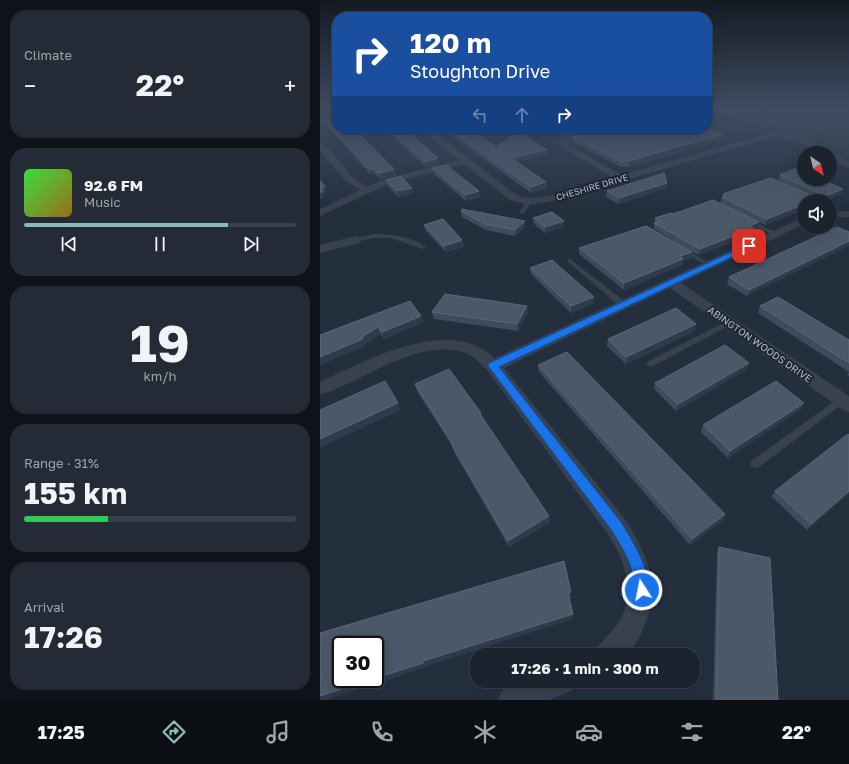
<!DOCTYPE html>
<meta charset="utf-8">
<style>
body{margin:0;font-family:"Golos Text",sans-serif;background:#242b36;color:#f1f3f6;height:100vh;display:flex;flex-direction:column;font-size:15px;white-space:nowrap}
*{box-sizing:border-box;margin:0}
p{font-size:13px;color:#a0a4aa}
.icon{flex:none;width:22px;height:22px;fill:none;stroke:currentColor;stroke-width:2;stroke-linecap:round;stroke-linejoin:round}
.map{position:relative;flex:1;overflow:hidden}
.sheet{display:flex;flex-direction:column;gap:10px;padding:10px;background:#0f1319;width:320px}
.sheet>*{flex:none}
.hud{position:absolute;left:12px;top:12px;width:380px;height:122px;border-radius:16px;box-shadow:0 4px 16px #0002,0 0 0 1px #39404a;background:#1a4fa0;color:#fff;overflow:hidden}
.needle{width:26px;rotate:145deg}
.fabs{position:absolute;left:477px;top:146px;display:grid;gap:8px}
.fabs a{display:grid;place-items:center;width:40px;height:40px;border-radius:50%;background:#1b232e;box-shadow:0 4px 16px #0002,0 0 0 1px #39404a;font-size:20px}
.speed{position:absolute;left:12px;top:636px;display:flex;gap:8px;font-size:20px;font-weight:700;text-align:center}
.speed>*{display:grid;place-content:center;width:52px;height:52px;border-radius:50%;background:#1b232e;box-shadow:0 4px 16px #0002,0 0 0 1px #39404a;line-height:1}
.speed .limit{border:2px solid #111;border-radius:6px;background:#fff;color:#111}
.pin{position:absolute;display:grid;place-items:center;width:34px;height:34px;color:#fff;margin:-17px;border-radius:8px;box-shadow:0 2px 6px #0006}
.me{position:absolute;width:44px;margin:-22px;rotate:349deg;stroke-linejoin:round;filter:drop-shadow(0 0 3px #0008)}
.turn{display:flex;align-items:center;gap:14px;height:84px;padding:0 12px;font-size:18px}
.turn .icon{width:52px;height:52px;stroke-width:2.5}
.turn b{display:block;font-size:28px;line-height:34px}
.lanes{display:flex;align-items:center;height:38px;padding:0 12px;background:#0003;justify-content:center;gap:20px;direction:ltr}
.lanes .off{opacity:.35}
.big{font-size:30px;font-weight:700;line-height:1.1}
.sheet .tile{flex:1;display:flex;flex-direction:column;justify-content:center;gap:6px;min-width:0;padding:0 14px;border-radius:16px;background:#242b36}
.sheet .dial{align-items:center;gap:0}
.dial b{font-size:52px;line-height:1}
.song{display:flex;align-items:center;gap:12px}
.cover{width:48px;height:48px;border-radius:6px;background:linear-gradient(135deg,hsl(120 70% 55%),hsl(40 70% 35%))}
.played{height:4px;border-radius:2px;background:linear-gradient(90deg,#8bbbb9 75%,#39404a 75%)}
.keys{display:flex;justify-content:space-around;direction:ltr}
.heat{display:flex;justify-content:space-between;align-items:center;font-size:22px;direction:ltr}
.charge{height:6px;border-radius:3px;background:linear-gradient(90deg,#34c759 31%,#39404a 0)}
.trip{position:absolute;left:150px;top:648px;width:230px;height:40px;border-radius:16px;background:#1b232e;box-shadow:0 4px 16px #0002,0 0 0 1px #39404a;font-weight:700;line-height:40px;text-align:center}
.dock{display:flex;height:64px;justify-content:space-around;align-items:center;background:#0b0e12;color:#a0a4aa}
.dock .icon{width:28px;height:28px}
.dock .current{color:#8bbbb9}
.dock b{font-size:18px;color:#f1f3f6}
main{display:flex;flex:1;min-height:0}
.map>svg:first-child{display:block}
</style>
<main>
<section class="sheet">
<div class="tile"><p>Climate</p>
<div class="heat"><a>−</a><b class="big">22°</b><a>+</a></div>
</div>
<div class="tile">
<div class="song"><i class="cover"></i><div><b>92.6 FM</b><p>Music</p></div></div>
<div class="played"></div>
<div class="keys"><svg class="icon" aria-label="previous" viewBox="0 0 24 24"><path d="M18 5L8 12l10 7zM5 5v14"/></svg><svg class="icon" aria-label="pause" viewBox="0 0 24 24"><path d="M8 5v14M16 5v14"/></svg><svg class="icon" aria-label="next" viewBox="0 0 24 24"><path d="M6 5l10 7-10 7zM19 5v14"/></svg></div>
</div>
<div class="tile dial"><b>19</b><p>km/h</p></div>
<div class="tile"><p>Range · 31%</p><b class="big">155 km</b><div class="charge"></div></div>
<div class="tile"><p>Arrival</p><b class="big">17:26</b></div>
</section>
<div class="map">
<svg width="529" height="700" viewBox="0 0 529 700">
<rect width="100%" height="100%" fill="#242f3e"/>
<g fill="#263c3f">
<polygon points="0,109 17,109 17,121 0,124"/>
<path d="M393,109H529V161C486,137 439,125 393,109Z"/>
</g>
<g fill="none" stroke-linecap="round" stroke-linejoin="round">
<g stroke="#3f5557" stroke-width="1.5" stroke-dasharray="1.5 1.5" stroke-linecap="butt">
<polyline points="393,109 445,127"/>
<polyline points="421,109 456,124 500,128 491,133"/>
</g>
<g fill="#38414e" fill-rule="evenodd">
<polygon points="231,141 242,141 244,142 242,143 231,143"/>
<polygon points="207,201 212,202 204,213 200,213 199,212"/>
<polygon points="429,219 457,233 458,234 457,235 453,235 427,222 427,220"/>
<path d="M54,234C70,234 94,237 106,247L103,249L70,238H54L35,242L32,240L33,239Z"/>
<polygon points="362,247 391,264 392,265 389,267 387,266 360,250 360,248"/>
<polygon points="250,259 307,303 308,305 307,307 301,307 248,262 247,261"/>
<polygon points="407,321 413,321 414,323 333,366 330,367 326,364 327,362"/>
<polygon points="522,397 525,398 526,400 525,402 439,467 435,468 431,467 430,464 431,461 519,398"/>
</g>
<g fill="#38414e" fill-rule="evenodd">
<path d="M100,129H109L198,196C226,203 265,186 293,178L238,145L239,140C255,132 273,129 291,129L290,131L253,140L246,144L302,175L451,133C481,132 504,147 529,161V168L510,158V153H503L471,139L452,137L239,200L209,205L190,200L144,164L68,184L0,216V209L40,190L26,181L0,151V144L8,148L32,177L47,187L62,180L139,160Z"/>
<polygon points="529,211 529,217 510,218 510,212"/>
<path d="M484,217V224L361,283L529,396V412L523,410L350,288L184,368L304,518C326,552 342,584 325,624C321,636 315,646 306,655H273C278,643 288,637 296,626C319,596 305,562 288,534L167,370C161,364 154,356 145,353C99,337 42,382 0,395V382C48,360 128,315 175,358Z"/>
<polygon points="35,236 39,237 41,240 39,243 0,253 0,245"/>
<polygon points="204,681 255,681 251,691 229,700 178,700 182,690"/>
</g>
</g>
<g fill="#3f4b5c">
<polygon points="5,120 45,136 41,137 74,169 76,175 61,179 55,174 51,175 6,125"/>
<polygon points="63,129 82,129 85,135 120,164 106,167 74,138 73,138"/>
<polygon points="123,129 149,129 176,147 227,155 197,162 226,182 227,188 211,193"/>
<polygon points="228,129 275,129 264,130 243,137"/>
<polygon points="253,137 402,139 309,167 301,167 253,142"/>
<polygon points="112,168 160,197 146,201 114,174"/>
<polygon points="460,175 521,194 445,225 400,203 402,197 403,197 403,194 485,193 458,180"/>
<polygon points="66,180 92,188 93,193 78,197 68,186"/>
<polygon points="347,183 346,188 299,204 286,197 287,191"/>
<polygon points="141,211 205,227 195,236 166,230 142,217"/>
<polygon points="353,214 437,229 432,231 431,234 378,255 334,229 335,218"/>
<polygon points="213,218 244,221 244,227 225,233 214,224"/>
<polygon points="104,225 142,240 144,247 126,252 106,231"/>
<polygon points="474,247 427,296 407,284 409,277"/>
<polygon points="259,248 371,258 363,261 362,265 304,290 259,254"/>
<polygon points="210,268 274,303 251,313 211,274"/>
<polygon points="440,306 529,340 529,376 527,375 529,372 438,313"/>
<polygon points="112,312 208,312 198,331 114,319"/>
<polygon points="104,322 64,339 61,334 45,344 46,346 0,335"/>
<polygon points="375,331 306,364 287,346 288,339"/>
<polygon points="429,363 427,369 356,411 334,389 335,383"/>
<polygon points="218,365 405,514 403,520 370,545 219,372"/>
<polygon points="95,384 162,418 229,516 230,522 189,547 134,452 132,446 97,391"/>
<polygon points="484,403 481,409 408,458 381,432 383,425"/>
<polygon points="529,435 529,493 487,530 452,497 455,491"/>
<polygon points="399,547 458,700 393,700 397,553"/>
</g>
<g fill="#2f3b4b">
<polygon points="251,129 275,129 264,130 243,137 243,132"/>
<polygon points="44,131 45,136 38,137 37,132"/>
<polygon points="71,133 73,133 74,138 73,138"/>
<polygon points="403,134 402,139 309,167 309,161"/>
<polygon points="227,150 227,155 191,164 191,158"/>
<polygon points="118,158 120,164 106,167 105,162"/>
<polygon points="49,169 53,169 55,174 51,175"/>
<polygon points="74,169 76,175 61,179 60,173"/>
<polygon points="226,182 227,188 211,193 211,187"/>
<polygon points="347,183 346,188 299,204 299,198"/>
<polygon points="5,187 7,193 4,193 5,196 4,197 4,198 0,199 0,193 1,191 1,188"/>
<polygon points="92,188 93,193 78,197 77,191"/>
<polygon points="523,189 521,194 505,201 492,201"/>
<polygon points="159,191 160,197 146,201 145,195"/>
<polygon points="484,204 484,209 445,225 447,219"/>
<polygon points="205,221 205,227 195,236 195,230"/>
<polygon points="244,221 244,227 225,233 225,227"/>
<polygon points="439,222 437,229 432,231 431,234 378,255 380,249"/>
<polygon points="142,240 144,247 126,252 124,246"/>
<polygon points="529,241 529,246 427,296 429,290"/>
<polygon points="372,252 371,258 363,261 362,265 304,290 304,283 360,256"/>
<polygon points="274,297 274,303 251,313 251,306"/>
<polygon points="207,306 208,312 198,331 197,324"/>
<polygon points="101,316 104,322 64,339 62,332"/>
<polygon points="376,324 375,331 306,364 306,357"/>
<polygon points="58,327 61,334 45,344 46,346 0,365 0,357 42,337"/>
<polygon points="429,363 427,369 356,411 358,404"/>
<polygon points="78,403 80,410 0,448 0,439"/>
<polygon points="484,403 481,409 408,458 410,451"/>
<polygon points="529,491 529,493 487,530 491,524"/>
<polygon points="405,514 403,520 370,545 372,539"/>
<polygon points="229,516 230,522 189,547 188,541"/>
<polygon points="251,592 252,597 248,599 248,593"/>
<polygon points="253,614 253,619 107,666 107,667 6,700 0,700 0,696 53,679 55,679 55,678 103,661"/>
</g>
<g fill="#4b5868" stroke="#5c6777">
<polygon points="5,120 17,123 17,129 37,129 44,131 37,132 74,169 60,173 53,169 49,169"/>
<polygon points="67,129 82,129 85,135 91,134 118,158 105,162 73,133 71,133"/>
<polygon points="129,129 148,129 176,147 197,133 200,133 227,150 191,158 226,182 211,187"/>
<polygon points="237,129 251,129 243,132"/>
<polygon points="285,129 387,129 403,134 309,161 302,162 253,137"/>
<polygon points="126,165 159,191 145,195 112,168"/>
<polygon points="475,169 484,173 484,179 499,179 523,189 492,201 484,201 484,204 447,219 402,197 406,196 403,194 451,178 492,196 501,196 501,194 460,175"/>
<polygon points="344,173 347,183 299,198 287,191"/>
<polygon points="81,176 92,188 77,191 66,180"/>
<polygon points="0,180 5,187 1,188 3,190 1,191 2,192 0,193"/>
<polygon points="393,200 439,222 429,226 433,228 380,249 334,223 339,221 335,218 351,213 353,214"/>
<polygon points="142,209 205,221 195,230 165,224 141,211"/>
<polygon points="232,212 244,221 225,227 213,218"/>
<polygon points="123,219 142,240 124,246 104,225"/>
<polygon points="326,226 372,252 360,256 363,259 304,283 259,248"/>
<polygon points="517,227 529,232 529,241 429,290 409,277"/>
<polygon points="232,260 274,297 251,306 210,268"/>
<polygon points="125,294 207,306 197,324 112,312"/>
<polygon points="458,297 529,340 529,363 440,306"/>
<polygon points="90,301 101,316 62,332 58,327 42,337 43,339 0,357 0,335"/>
<polygon points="356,308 376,324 306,357 288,339"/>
<polygon points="405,345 429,363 358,404 335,383"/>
<polygon points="247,352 405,514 372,539 218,365"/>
<polygon points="129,369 161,413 160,414 229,516 188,541 132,445 133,444 95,384"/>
<polygon points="65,381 78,403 0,439 0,410"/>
<polygon points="456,381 484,403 410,451 383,425"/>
<polygon points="528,434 529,435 529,491 491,524 455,491"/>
<polygon points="399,547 450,558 458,700 396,700"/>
<polygon points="244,561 251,592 248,593 253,614 103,661 103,663 55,678 55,645 21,645 21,679 53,679 0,696 0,633"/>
</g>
<linearGradient id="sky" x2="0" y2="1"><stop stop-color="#141a22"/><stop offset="0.53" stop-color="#3f4d63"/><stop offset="1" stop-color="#3f4d63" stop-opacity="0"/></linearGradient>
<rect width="529" height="207" fill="url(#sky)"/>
<path fill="#1a73e8" stroke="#114b97" d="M429,244L431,245V248L179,367L301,522C311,538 335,576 327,595L322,597L317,595L310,564L304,551L292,531L168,366L169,363Z"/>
<g text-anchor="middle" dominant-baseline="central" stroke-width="4" stroke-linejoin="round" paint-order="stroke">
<g font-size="9" fill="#b4bcc9" stroke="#1d2633">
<text transform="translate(272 187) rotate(-16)">CHESHIRE DRIVE</text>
</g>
<g font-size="10" fill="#b4bcc9" stroke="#1d2633">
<text transform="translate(440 344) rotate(35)">ABINGTON WOODS DRIVE</text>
</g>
</g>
</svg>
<div class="fabs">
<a><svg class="needle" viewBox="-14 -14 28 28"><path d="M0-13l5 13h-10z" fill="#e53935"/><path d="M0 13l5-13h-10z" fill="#a0a4aa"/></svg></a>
<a><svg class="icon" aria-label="sound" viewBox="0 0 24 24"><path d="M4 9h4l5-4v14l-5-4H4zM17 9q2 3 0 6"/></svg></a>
</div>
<div class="speed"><div class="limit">30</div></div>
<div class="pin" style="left:429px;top:246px;background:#d93025"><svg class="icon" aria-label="arrive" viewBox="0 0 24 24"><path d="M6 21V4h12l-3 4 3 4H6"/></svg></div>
<svg class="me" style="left:322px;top:590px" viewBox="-20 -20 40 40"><circle r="17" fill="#1a73e8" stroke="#fff" stroke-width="3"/><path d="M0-11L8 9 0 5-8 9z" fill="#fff"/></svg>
<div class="trip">17:26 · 1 min · 300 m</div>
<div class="hud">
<div class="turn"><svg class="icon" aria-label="right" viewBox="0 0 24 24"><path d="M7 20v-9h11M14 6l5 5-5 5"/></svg><div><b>120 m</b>Stoughton Drive</div></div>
<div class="lanes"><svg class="icon off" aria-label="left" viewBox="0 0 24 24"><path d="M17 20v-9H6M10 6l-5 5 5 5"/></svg><svg class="icon off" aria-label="ahead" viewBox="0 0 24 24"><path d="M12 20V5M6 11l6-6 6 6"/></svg><svg class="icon" aria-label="right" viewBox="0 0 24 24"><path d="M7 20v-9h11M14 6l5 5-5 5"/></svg></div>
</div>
</div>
</main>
<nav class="dock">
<b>17:25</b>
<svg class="icon current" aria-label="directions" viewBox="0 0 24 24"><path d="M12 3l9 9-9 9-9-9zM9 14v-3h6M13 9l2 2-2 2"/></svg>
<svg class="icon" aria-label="music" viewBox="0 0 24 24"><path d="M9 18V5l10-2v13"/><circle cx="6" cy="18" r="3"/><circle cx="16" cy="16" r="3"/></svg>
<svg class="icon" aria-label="phone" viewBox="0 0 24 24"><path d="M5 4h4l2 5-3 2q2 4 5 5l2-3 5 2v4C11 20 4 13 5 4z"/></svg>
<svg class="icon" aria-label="climate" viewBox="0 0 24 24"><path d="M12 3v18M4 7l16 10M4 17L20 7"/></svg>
<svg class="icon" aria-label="car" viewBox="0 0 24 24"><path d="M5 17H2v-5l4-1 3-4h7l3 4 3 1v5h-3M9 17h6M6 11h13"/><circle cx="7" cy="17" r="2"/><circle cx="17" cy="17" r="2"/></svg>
<svg class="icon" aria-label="filters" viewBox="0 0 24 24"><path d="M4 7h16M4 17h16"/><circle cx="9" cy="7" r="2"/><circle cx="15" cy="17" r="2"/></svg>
<b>22°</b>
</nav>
